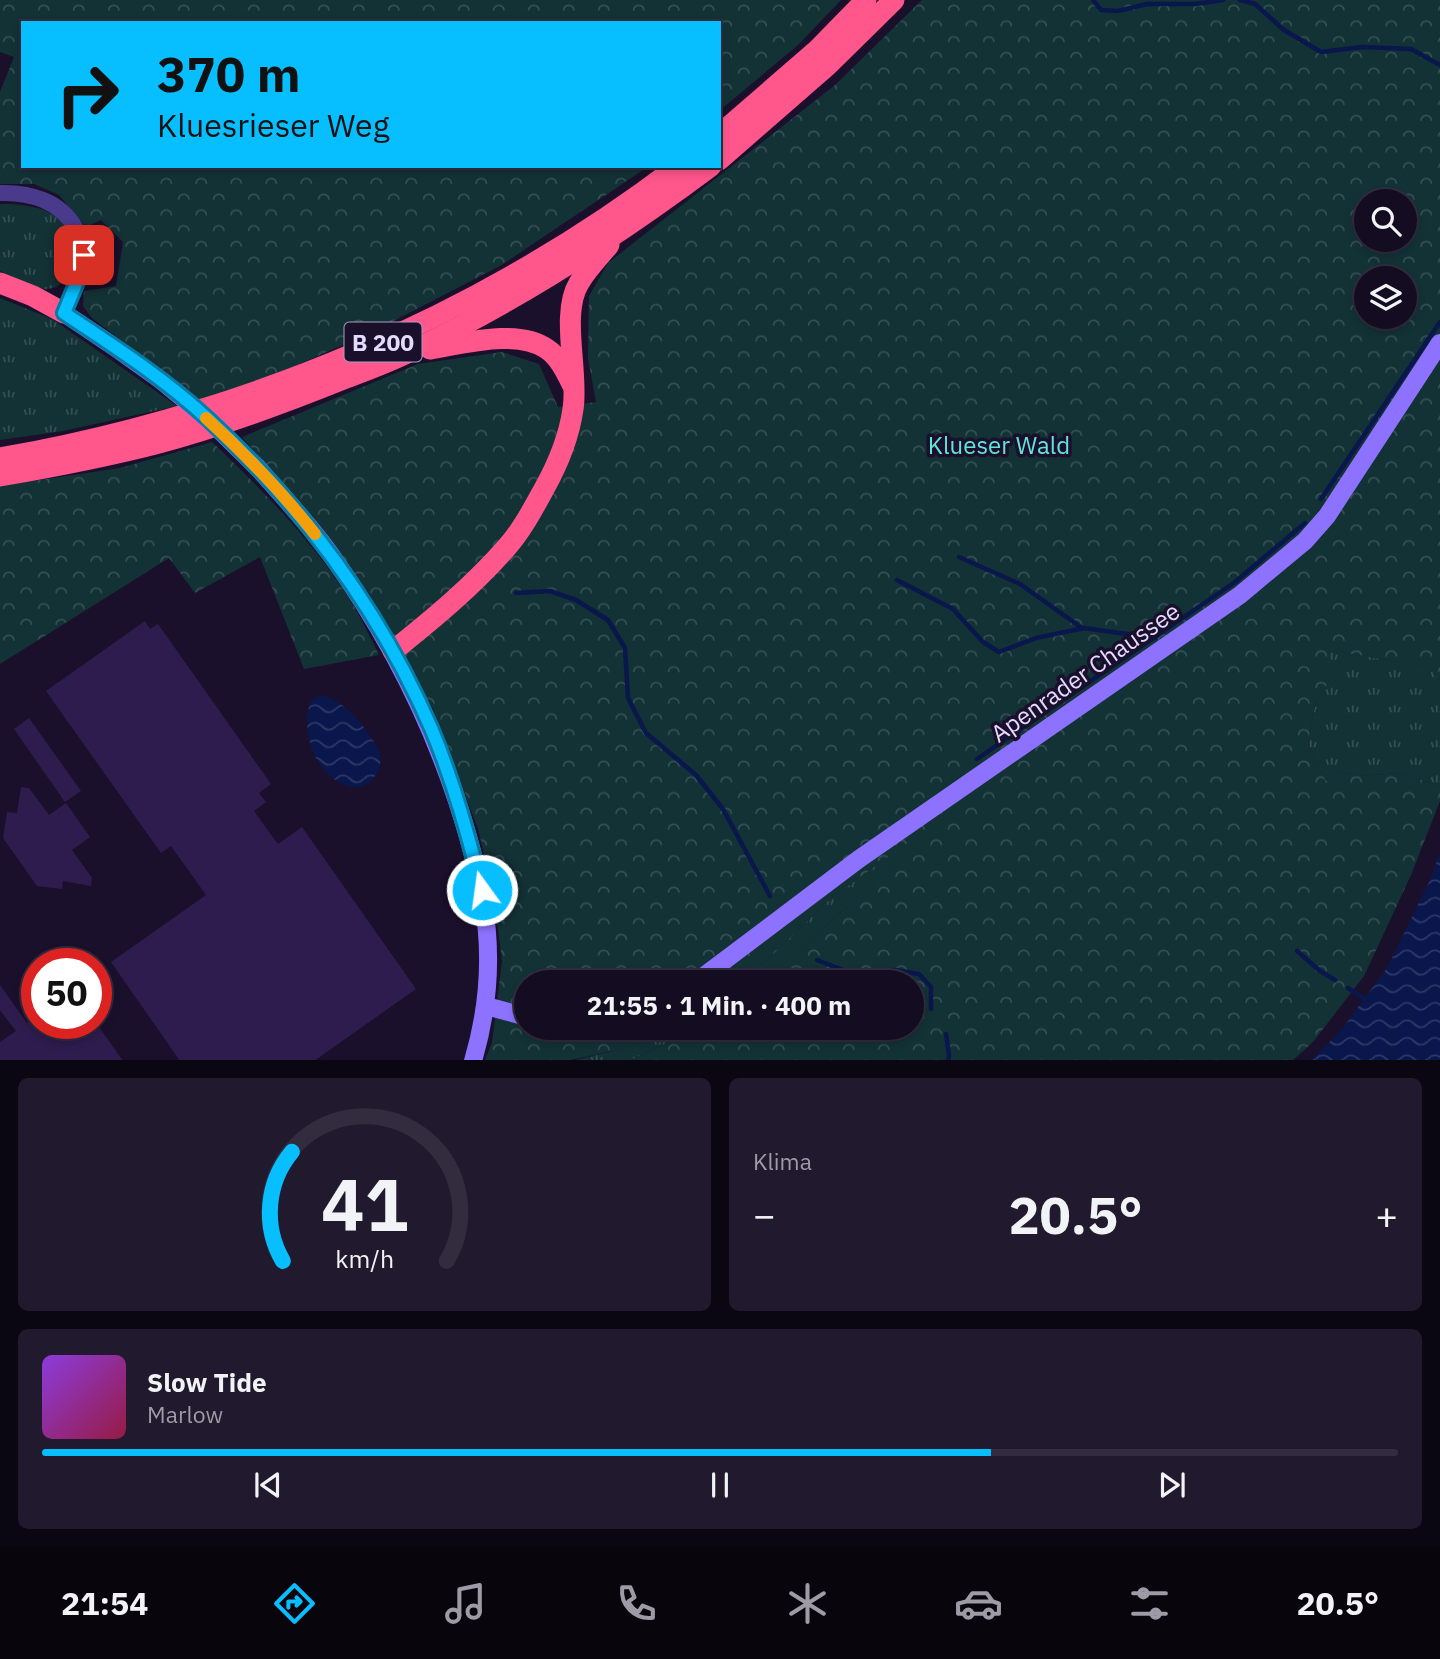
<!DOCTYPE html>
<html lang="de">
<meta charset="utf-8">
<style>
body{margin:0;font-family:"IBM Plex Sans",sans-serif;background:#211a2e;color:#f1f3f6;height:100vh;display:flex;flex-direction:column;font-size:26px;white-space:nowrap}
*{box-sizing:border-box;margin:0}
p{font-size:23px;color:#9d9ba5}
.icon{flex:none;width:38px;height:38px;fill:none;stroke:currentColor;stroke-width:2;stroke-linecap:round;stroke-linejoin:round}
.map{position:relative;height:1060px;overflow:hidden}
.side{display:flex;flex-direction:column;gap:18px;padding:18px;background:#0b0712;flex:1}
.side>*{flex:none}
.guide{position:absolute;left:21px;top:21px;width:700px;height:147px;border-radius:0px;box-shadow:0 4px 10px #0003,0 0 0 2px #332c3f;background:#07beff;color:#111;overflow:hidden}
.controls{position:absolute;left:1354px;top:189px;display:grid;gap:14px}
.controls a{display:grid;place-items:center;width:63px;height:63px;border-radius:50%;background:#140c21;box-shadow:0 4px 10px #0003,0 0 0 2px #332c3f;font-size:35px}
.speed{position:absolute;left:21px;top:948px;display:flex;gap:14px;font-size:35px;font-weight:700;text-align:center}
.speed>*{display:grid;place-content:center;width:91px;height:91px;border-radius:50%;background:#140c21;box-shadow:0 4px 10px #0003,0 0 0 2px #332c3f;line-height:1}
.speed .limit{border:10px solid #d22;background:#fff;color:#111}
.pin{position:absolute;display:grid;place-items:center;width:60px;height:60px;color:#fff;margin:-30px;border-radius:14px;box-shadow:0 4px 10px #0006}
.me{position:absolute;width:77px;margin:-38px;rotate:346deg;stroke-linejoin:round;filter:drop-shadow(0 0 5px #0008)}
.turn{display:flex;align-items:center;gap:24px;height:147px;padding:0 21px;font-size:32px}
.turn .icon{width:91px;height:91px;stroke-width:2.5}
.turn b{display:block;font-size:49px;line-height:60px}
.big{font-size:52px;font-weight:700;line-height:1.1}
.side .card{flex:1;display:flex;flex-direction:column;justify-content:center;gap:10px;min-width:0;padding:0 24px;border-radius:10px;background:#211a2e}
.side .dial{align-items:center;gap:0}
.dial svg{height:182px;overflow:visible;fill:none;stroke:#332c3f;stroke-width:7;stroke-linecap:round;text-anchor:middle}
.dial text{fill:#f1f3f6;stroke:none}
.song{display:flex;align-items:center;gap:21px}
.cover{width:84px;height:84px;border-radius:10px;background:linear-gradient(135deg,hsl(270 70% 55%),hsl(340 70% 35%))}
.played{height:7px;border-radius:4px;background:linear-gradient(90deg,#07beff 70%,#332c3f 70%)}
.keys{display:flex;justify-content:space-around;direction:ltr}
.heat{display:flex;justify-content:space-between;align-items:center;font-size:38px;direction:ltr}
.side .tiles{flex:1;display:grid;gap:18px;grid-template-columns:1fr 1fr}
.card:last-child{grid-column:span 2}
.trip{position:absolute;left:514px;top:970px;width:410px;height:70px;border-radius:35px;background:#140c21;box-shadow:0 4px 10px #0003,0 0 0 2px #332c3f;font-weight:700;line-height:70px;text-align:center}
.tab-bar{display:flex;height:112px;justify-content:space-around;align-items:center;background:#08050d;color:#9d9ba5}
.tab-bar .icon{width:49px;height:49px}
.tab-bar .selected{color:#07beff}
.tab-bar b{font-size:32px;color:#f1f3f6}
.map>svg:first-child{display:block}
</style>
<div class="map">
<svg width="1440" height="1061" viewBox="0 0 1440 1061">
<defs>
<pattern id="grass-tufts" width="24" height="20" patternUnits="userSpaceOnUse" patternTransform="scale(1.75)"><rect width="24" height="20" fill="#133236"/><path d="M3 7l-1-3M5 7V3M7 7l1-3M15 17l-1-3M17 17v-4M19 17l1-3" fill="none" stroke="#354f54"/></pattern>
<pattern id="forest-crowns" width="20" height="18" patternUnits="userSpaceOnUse" patternTransform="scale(1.75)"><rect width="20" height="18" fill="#133236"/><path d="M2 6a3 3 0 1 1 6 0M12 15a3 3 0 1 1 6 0" fill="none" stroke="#354f54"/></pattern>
<pattern id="water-waves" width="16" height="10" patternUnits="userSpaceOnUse" patternTransform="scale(1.75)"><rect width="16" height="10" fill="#09174c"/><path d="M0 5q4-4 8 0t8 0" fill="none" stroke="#2d3867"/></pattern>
</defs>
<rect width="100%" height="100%" fill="#1a102c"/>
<g fill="url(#grass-tufts)">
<path d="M0,204C20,204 52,206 64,225C77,244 75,290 45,289C33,289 12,277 0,271Z"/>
<polygon points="0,298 52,319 177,406 63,431 0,440"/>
<polygon points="1329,644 1345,653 1432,667 1440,683 1440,786 1400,773 1360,776 1337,771 1326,781 1311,753 1308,743 1316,701 1330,680"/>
<polygon points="931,825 894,865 775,971 760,982 736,982 768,959 831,898"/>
<polygon points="670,1027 695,1027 681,1037 630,1060 570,1061 623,1049"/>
</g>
<g fill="url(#forest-crowns)" fill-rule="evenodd">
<polygon points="0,0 841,0 798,45 719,111 719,23 23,23 23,166 649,166 500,266 370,333 206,405 92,318 83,306 84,291 116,286 123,242 101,220 86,227 59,195 34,184 0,184 0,92 14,57 0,52"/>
<path d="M922,0H1440V683L1431,667L1345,653L1330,645V680L1316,701L1308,743L1311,753L1326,781L1337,771L1360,776L1400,773L1440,786V801L1411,875L1364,976L1313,1042L1293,1060H630L681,1037L695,1027H912V982H760L775,971L894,865L927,829L831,898L768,959L736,982H527V1027H670L623,1049L570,1060H485L492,1043L502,961L494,897L478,829L433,709L370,595L312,516L242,437L418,364L502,352L539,364L558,407L596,402L588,358L589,296L608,263L835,85ZM1367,201H1405V240H1367ZM1367,278H1405V317H1367Z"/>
<path d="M212,442C264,491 316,545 354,606C363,622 371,639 379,655L304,669L260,557L195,593L169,558L0,664V486L120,468Z"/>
</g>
<g fill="url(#water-waves)">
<path d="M322,695C344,702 357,717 370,736C374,742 378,747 380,755C383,773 367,792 348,786C315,776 299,730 311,701Z"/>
<polygon points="1440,852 1440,1060 1312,1060 1342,1029 1387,968 1431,878"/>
</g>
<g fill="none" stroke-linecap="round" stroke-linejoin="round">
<g stroke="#09174c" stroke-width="4.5">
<polyline points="1093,0 1101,10 1118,11 1147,4 1195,4 1223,0"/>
<polyline points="1240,0 1255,4 1284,30 1321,52 1362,47 1411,49 1440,65"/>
<polyline points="1321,499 1440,322"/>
<polyline points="959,557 1020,584 1082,628"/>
<polyline points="897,580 953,609 983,642 999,652 1036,638 1084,628 1155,638"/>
<polyline points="516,593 550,591 576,600 608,620 625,648 628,698 646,733 696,775 723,809 770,896"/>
<polyline points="977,759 1235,582 1305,523"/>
<polyline points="1297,951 1320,971 1335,980"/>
<polyline points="817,960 848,972 895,970 919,974 931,987 931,1009"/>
<polyline points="1348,988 1365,999"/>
<polyline points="946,1034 949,1055 948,1061"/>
</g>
</g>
<g fill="#2e1c4e">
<polygon points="145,621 150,629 158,624 271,784 259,793 266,802 254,811 272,836 278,844 302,827 416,989 314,1061 180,1061 111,962 206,895 171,846 161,853 46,691"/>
<polygon points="29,718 81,791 65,802 14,729"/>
<polygon points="21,787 29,788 49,815 66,803 90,837 72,850 92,878 91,886 63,881 62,889 37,886 3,838 7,812 17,813"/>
<polygon points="0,985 27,1023 37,1017 37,1024 97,1024 123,1061 0,1061 0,1042 16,1031 0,1010"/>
</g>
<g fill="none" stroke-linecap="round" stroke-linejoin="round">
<path stroke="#4a3a8c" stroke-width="16" d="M0,193C30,192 61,201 76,229C80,237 84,247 84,255C83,275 72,295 64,313"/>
<g stroke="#8d72ff" stroke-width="18">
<polyline points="64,313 113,346 162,381"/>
<path d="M257,467C282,495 307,522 329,552C385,630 427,710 457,801C487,892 501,966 473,1061"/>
<polyline points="696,982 859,859 1240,595 1305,541 1327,516 1440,343"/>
<polyline points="486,1006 527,1017"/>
<polyline points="580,1027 608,1027"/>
</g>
<g stroke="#ff568c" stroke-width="21">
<polyline points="719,135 816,51 866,0"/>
<polyline points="719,160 828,65 894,0"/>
<polyline points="0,283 33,296 64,313"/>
<path d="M430,349C463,344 517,328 547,349C559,357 566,372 572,384"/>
<path d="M0,458C245,415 480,317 678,166"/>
<path d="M0,476C52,467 104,457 155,444C220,427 284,403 346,378C367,370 389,362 409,352C516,302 616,237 711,166"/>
<path d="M393,651C433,619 473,586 507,547C522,530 533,509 544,489C558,464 569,437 573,409C579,373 560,314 579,283C587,269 599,257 609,245"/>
</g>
<polyline stroke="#8d72ff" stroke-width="18" points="162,381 208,419 257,467"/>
</g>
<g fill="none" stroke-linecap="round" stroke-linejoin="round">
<defs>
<path id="route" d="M84,255L79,277L64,313C114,346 165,379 209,420C303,507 380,611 431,728C453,780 468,835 482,890"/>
</defs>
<use href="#route" stroke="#057ca6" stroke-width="18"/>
<use href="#route" stroke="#07beff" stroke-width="12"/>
<path stroke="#f59e0b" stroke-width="12" d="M206,418C245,454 282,492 315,534"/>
</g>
<g text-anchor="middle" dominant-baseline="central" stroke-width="7" stroke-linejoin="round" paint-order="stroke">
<rect fill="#1a102c" stroke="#a89ec0" stroke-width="2" x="344.5" y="322.5" width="77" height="39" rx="5"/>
<g font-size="23" font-weight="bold" fill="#e5dbff">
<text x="383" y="342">B 200</text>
</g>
<g font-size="24" fill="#62e5d9" stroke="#1a102c">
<text x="999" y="445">Klueser Wald</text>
</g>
<g font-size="24" fill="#e5dbff" stroke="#1a102c">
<text transform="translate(1085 672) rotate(-35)">Apenrader Chaussee</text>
</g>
</g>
</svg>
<div class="controls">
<a><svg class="icon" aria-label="search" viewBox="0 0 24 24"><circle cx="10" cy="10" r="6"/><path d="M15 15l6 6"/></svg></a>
<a><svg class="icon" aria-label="layers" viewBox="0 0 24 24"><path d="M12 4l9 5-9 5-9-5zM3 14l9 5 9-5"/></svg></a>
</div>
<div class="speed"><div class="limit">50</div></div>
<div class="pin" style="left:84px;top:255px;background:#d93025"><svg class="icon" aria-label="arrive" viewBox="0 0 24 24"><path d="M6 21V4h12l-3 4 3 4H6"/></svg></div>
<svg class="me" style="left:482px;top:890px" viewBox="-20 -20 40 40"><circle r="17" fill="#07beff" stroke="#fff" stroke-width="3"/><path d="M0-11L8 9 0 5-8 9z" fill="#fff"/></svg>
<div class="trip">21:55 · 1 Min. · 400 m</div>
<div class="guide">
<div class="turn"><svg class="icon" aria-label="right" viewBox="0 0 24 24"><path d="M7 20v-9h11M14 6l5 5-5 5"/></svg><div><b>370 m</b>Kluesrieser Weg</div></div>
</div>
</div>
<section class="side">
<div class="tiles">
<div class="card dial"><svg viewBox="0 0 100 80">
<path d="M14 69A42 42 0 1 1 86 69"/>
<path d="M14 69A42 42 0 0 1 18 21" stroke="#07beff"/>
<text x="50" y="56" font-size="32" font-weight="700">41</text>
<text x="50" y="72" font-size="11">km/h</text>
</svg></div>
<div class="card"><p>Klima</p>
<div class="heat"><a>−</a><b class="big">20.5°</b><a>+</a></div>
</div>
<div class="card">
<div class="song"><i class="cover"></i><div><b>Slow Tide</b><p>Marlow</p></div></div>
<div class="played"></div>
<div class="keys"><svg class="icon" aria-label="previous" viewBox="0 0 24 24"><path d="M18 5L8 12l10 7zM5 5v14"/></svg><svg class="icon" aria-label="pause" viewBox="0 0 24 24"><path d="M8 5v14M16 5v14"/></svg><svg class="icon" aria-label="next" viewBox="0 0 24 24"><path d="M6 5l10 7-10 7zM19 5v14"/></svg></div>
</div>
</div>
</section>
<nav class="tab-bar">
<b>21:54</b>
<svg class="icon selected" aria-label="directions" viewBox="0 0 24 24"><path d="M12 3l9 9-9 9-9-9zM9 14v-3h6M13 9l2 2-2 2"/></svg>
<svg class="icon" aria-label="music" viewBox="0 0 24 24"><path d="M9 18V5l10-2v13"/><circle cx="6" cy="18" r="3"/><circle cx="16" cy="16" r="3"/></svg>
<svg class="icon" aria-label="phone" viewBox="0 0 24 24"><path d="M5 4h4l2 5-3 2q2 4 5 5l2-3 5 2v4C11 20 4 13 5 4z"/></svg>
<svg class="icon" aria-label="climate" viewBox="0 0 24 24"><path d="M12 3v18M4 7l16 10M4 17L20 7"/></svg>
<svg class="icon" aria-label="car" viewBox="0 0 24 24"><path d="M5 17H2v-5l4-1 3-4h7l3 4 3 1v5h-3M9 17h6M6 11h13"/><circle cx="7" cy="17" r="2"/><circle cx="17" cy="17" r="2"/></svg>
<svg class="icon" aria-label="filters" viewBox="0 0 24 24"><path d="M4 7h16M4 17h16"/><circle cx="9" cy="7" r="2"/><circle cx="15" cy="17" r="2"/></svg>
<b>20.5°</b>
</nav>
